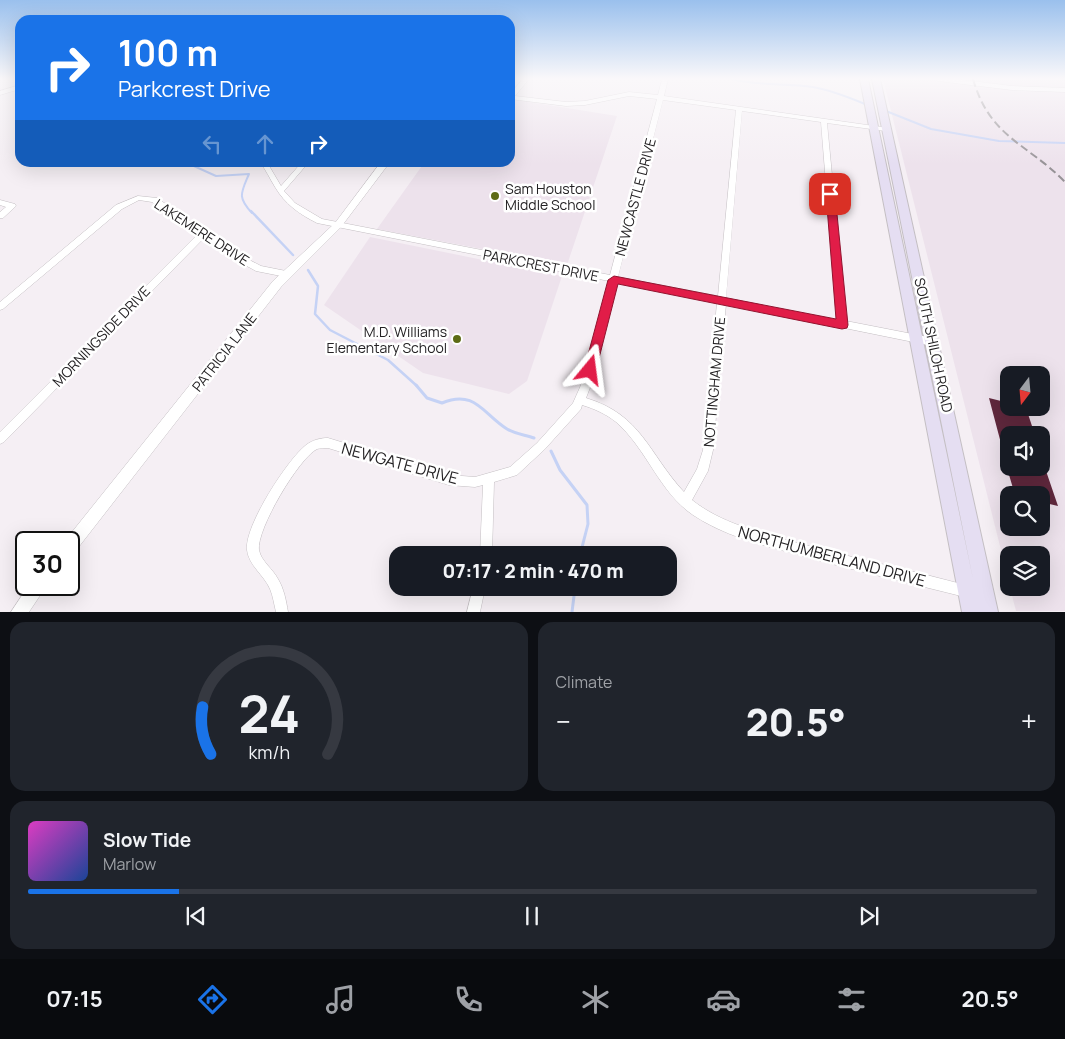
<!DOCTYPE html>
<meta charset="utf-8">
<style>
body{margin:0;font-family:Manrope,sans-serif;background:#20242c;color:#f1f3f6;height:100vh;display:flex;flex-direction:column;font-size:19px;white-space:nowrap}
*{box-sizing:border-box;margin:0}
p{font-size:16px;color:#9ea1a6}
.icon{flex:none;width:28px;height:28px;fill:none;stroke:currentColor;stroke-width:2;stroke-linecap:round;stroke-linejoin:round}
.map{position:relative;height:612px;overflow:hidden}
.sheet{display:flex;flex-direction:column;gap:10px;padding:10px;background:#0d0f14;flex:1}
.sheet>*{flex:none}
.top-card{position:absolute;left:15px;top:15px;width:500px;height:152px;border-radius:15px;box-shadow:0 5px 20px #0002;background:#1a73e8;color:#fff;overflow:hidden}
.needle{width:32px;rotate:196deg}
.tools{position:absolute;left:1000px;top:366px;display:grid;gap:10px}
.tools a{display:grid;place-items:center;width:50px;height:50px;border-radius:10px;background:#171b24;box-shadow:0 5px 20px #0002;font-size:25px}
.speed{position:absolute;left:15px;top:531px;display:flex;gap:10px;font-size:25px;font-weight:700;text-align:center}
.speed>*{display:grid;place-content:center;width:65px;height:65px;border-radius:50%;background:#171b24;box-shadow:0 5px 20px #0002;line-height:1}
.speed .limit{border:2px solid #111;border-radius:8px;background:#fff;color:#111}
.pin{position:absolute;display:grid;place-items:center;width:42px;height:42px;color:#fff;margin:-21px;border-radius:10px;box-shadow:0 2px 8px #0006}
.me{position:absolute;width:55px;margin:-28px;rotate:16deg;stroke-linejoin:round;filter:drop-shadow(0 0 4px #0008)}
.turn{display:flex;align-items:center;gap:18px;height:105px;padding:0 20px;font-size:22px}
.turn .icon{width:65px;height:65px;stroke-width:2.5}
.turn b{display:block;font-size:35px;line-height:42px}
.lanes{display:flex;align-items:center;height:48px;padding:0 20px;background:#0003;justify-content:center;gap:25px;direction:ltr}
.lanes .off{opacity:.35}
.big{font-size:38px;font-weight:800;line-height:1.1}
.sheet .tile{flex:1;display:flex;flex-direction:column;justify-content:center;gap:8px;min-width:0;padding:0 18px;border-radius:15px;background:#20242c}
.sheet .dial{align-items:center;gap:0}
.dial svg{height:130px;overflow:visible;fill:none;stroke:#363941;stroke-width:7;stroke-linecap:round;text-anchor:middle}
.dial text{fill:#f1f3f6;stroke:none}
.song{display:flex;align-items:center;gap:15px}
.cover{width:60px;height:60px;border-radius:8px;background:linear-gradient(135deg,hsl(310 70% 55%),hsl(220 70% 35%))}
.played{height:5px;border-radius:2px;background:linear-gradient(90deg,#1a73e8 15%,#363941 15%)}
.keys{display:flex;justify-content:space-around;direction:ltr}
.heat{display:flex;justify-content:space-between;align-items:center;font-size:28px;direction:ltr}
.sheet .tiles{flex:1;display:grid;gap:10px;grid-template-columns:1fr 1fr}
.tile:last-child{grid-column:span 2}
.trip{position:absolute;left:389px;top:546px;width:288px;height:50px;border-radius:15px;background:#171b24;box-shadow:0 5px 20px #0002;font-weight:800;line-height:50px;text-align:center}
.menu{display:flex;height:80px;justify-content:space-around;align-items:center;background:#090b0e;color:#9ea1a6}
.menu .icon{width:35px;height:35px}
.menu .current{color:#1a73e8}
.menu b{font-size:22px;color:#f1f3f6}
.map>svg:first-child{display:block}
</style>
<div class="map">
<svg width="1065" height="612" viewBox="0 0 1065 612">
<rect width="100%" height="100%" fill="#f5eff4"/>
<g fill="#ede2ec" fill-rule="evenodd">
<path d="M883,79H1065V611H1016L1010,588H1041V555H1009V582ZM1009,375H1041V408H1009ZM1009,435H1041V468H1009ZM1009,495H1041V528H1009Z"/>
<polygon points="510,99 617,116 567,265 377,229 424,163 510,162"/>
<polygon points="370,237 562,276 527,381 509,394 423,373 324,305"/>
</g>
<g fill="none" stroke-linecap="round" stroke-linejoin="round">
<g stroke="#c5d2f5" stroke-width="2">
<path d="M732,79C759,86 786,83 813,87C831,90 848,97 865,104"/>
<polyline points="886,111 931,129 999,141 1065,143"/>
<path d="M185,162L216,176L249,174C241,193 237,197 252,213"/>
</g>
<g stroke="#c5d2f5" stroke-width="2.5">
<polyline points="251,211 293,255"/>
<polyline points="308,270 318,286 315,314 330,330 388,360 417,386"/>
</g>
<g stroke="#c5d2f5" stroke-width="3">
<path d="M416,385L427,398L442,403C475,389 483,414 507,429C515,434 526,435 534,438"/>
<polyline points="551,451 560,470 587,505 588,524 580,555"/>
<polyline points="572,612 575,588"/>
</g>
</g>
<g fill="#60283d">
<polygon points="989,398 1009,403 1009,408 1026,408 1035,435 1009,435 1009,465 1007,466"/>
<polygon points="1007,468 1045,468 1058,506 1041,502 1041,495 1015,495"/>
</g>
<g fill="none" stroke-linecap="round" stroke-linejoin="round">
<defs>
<g id="minor">
<path d="M523,79H529L515,96L566,102L585,101L629,92L658,95L662,79H668L664,96L888,128V130L886,131L827,123L846,321L933,338L936,339L938,342L936,345L933,346L726,304L713,450L708,471L692,500C721,523 758,532 794,542C852,558 911,570 969,586L973,588L975,592L973,596L969,598C910,583 851,570 792,553C758,544 723,535 693,515C659,492 647,449 616,422C606,414 595,409 582,405L581,409L545,449L517,475L494,482L492,555H480L483,485L475,487L449,485L328,448C324,448 320,448 317,449C299,458 256,530 259,550C261,561 273,569 278,579C284,589 286,600 288,612H276C274,604 273,596 270,589C264,575 249,566 247,550C244,526 288,459 306,445C313,440 320,438 328,438L449,475L475,477L510,467L537,443L573,403L581,385L609,281L317,223C299,214 285,204 275,187C270,179 266,170 260,162L268,164L281,186L302,162H309L284,191L295,203L322,219L610,275L657,99L629,96L585,105L566,106L510,99V94ZM663,100L736,110L718,296L618,277ZM742,111L821,122L837,320L726,298ZM617,283L717,303L703,450L697,469L684,492C648,453 642,415 586,398L591,385Z"/>
<polygon points="20,85 20,89 0,95 0,91"/>
<polygon points="138,196 157,198 238,254 261,266 286,271 290,274 286,277 256,271 232,258 204,238 4,442 0,444 0,432 198,234 152,202 139,200 122,209 3,309 0,310 0,302 116,205"/>
<polygon points="0,200 15,204 16,206 3,218 0,218 0,212 6,207 0,205"/>
<polygon points="473,588 485,588 480,612 467,612"/>
</g>
<g id="tertiary">
<polygon points="934,79 955,79 1012,86 1065,88 1065,92 1012,90 938,81"/>
<polygon points="381,162 390,162 341,227 281,287 74,553 69,556 69,542 64,542 273,281 335,223"/>
<polygon points="29,585 47,585 29,612 11,612"/>
</g>
<polygon id="secondary" points="860,79 868,79 973,579 872,79 880,79 998,612 962,612"/>
</defs>
<use href="#minor" stroke="#c4bfc3" stroke-width="1"/>
<use href="#tertiary" stroke="#c4bfc3" stroke-width="1"/>
<use href="#secondary" stroke="#c4bfc3" stroke-width="2"/>
<use href="#minor" fill="#fff" fill-rule="evenodd"/>
<use href="#tertiary" fill="#fff" fill-rule="evenodd"/>
<use href="#secondary" fill="#e5def2" fill-rule="evenodd"/>
<path stroke="#969296" stroke-width="2" stroke-dasharray="8 4" stroke-linecap="butt" d="M973,79C990,138 1027,143 1065,182"/>
</g>
<linearGradient id="sky" x2="0" y2="1"><stop stop-color="#9ac0ed"/><stop offset="0.48" stop-color="#faf8fa"/><stop offset="1" stop-color="#faf8fa" stop-opacity="0"/></linearGradient>
<rect width="1065" height="164" fill="url(#sky)"/>
<polygon fill="#e11d48" stroke="#92132f" points="830,191 835,194 848,325 847,328 842,329 618,284 596,370 594,373 590,375 586,373 584,370 608,280 614,276 836,319 826,194"/>
<g fill="#5d6b15" stroke="#fff" stroke-width="2">
<circle cx="495" cy="196" r="5"/>
<circle cx="457" cy="339" r="5"/>
</g>
<g text-anchor="middle" dominant-baseline="central" stroke-width="5" stroke-linejoin="round" paint-order="stroke">
<g font-size="14" fill="#242224" stroke="#fff" text-anchor="start">
<text x="505" y="188">Sam Houston<tspan x="505" dy="16">Middle School</tspan></text>
<text x="447" y="331" text-anchor="end">M.D. Williams<tspan x="447" dy="16">Elementary School</tspan></text>
</g>
<g font-size="14" fill="#242224" stroke="#fff">
<text transform="translate(635 197) rotate(-75)">NEWCASTLE DRIVE</text>
<text transform="translate(202 232) rotate(33)">LAKEMERE DRIVE</text>
<text transform="translate(541 265) rotate(11)">PARKCREST DRIVE</text>
<text transform="translate(101 336) rotate(-46)">MORNINGSIDE DRIVE</text>
<text transform="translate(934 345) rotate(78)">SOUTH SHILOH ROAD</text>
<text transform="translate(224 352) rotate(-52)">PATRICIA LANE</text>
<text transform="translate(714 382) rotate(-85)">NOTTINGHAM DRIVE</text>
</g>
<g font-size="16" fill="#242224" stroke="#fff">
<text transform="translate(400 463) rotate(15)">NEWGATE DRIVE</text>
<text transform="translate(832 556) rotate(15)">NORTHUMBERLAND DRIVE</text>
</g>
</g>
</svg>
<div class="tools">
<a><svg class="needle" viewBox="-14 -14 28 28"><path d="M0-13l5 13h-10z" fill="#e53935"/><path d="M0 13l5-13h-10z" fill="#9ea1a6"/></svg></a>
<a><svg class="icon" aria-label="sound" viewBox="0 0 24 24"><path d="M4 9h4l5-4v14l-5-4H4zM17 9q2 3 0 6"/></svg></a>
<a><svg class="icon" aria-label="search" viewBox="0 0 24 24"><circle cx="10" cy="10" r="6"/><path d="M15 15l6 6"/></svg></a>
<a><svg class="icon" aria-label="layers" viewBox="0 0 24 24"><path d="M12 4l9 5-9 5-9-5zM3 14l9 5 9-5"/></svg></a>
</div>
<div class="speed"><div class="limit">30</div></div>
<div class="pin" style="left:830px;top:194px;background:#d93025"><svg class="icon" aria-label="arrive" viewBox="0 0 24 24"><path d="M6 21V4h12l-3 4 3 4H6"/></svg></div>
<svg class="me" style="left:590px;top:370px" viewBox="-20 -20 40 40"><path d="M0-17L14 15 0 8-14 15z" fill="#e11d48" stroke="#fff" stroke-width="4"/></svg>
<div class="trip">07:17 · 2 min · 470 m</div>
<div class="top-card">
<div class="turn"><svg class="icon" aria-label="right" viewBox="0 0 24 24"><path d="M7 20v-9h11M14 6l5 5-5 5"/></svg><div><b>100 m</b>Parkcrest Drive</div></div>
<div class="lanes"><svg class="icon off" aria-label="left" viewBox="0 0 24 24"><path d="M17 20v-9H6M10 6l-5 5 5 5"/></svg><svg class="icon off" aria-label="ahead" viewBox="0 0 24 24"><path d="M12 20V5M6 11l6-6 6 6"/></svg><svg class="icon" aria-label="right" viewBox="0 0 24 24"><path d="M7 20v-9h11M14 6l5 5-5 5"/></svg></div>
</div>
</div>
<section class="sheet">
<div class="tiles">
<div class="tile dial"><svg viewBox="0 0 100 80">
<path d="M14 69A42 42 0 1 1 86 69"/>
<path d="M14 69A42 42 0 0 1 9 40" stroke="#1a73e8"/>
<text x="50" y="56" font-size="32" font-weight="700">24</text>
<text x="50" y="72" font-size="11">km/h</text>
</svg></div>
<div class="tile"><p>Climate</p>
<div class="heat"><a>−</a><b class="big">20.5°</b><a>+</a></div>
</div>
<div class="tile">
<div class="song"><i class="cover"></i><div><b>Slow Tide</b><p>Marlow</p></div></div>
<div class="played"></div>
<div class="keys"><svg class="icon" aria-label="previous" viewBox="0 0 24 24"><path d="M18 5L8 12l10 7zM5 5v14"/></svg><svg class="icon" aria-label="pause" viewBox="0 0 24 24"><path d="M8 5v14M16 5v14"/></svg><svg class="icon" aria-label="next" viewBox="0 0 24 24"><path d="M6 5l10 7-10 7zM19 5v14"/></svg></div>
</div>
</div>
</section>
<nav class="menu">
<b>07:15</b>
<svg class="icon current" aria-label="directions" viewBox="0 0 24 24"><path d="M12 3l9 9-9 9-9-9zM9 14v-3h6M13 9l2 2-2 2"/></svg>
<svg class="icon" aria-label="music" viewBox="0 0 24 24"><path d="M9 18V5l10-2v13"/><circle cx="6" cy="18" r="3"/><circle cx="16" cy="16" r="3"/></svg>
<svg class="icon" aria-label="phone" viewBox="0 0 24 24"><path d="M5 4h4l2 5-3 2q2 4 5 5l2-3 5 2v4C11 20 4 13 5 4z"/></svg>
<svg class="icon" aria-label="climate" viewBox="0 0 24 24"><path d="M12 3v18M4 7l16 10M4 17L20 7"/></svg>
<svg class="icon" aria-label="car" viewBox="0 0 24 24"><path d="M5 17H2v-5l4-1 3-4h7l3 4 3 1v5h-3M9 17h6M6 11h13"/><circle cx="7" cy="17" r="2"/><circle cx="17" cy="17" r="2"/></svg>
<svg class="icon" aria-label="filters" viewBox="0 0 24 24"><path d="M4 7h16M4 17h16"/><circle cx="9" cy="7" r="2"/><circle cx="15" cy="17" r="2"/></svg>
<b>20.5°</b>
</nav>
